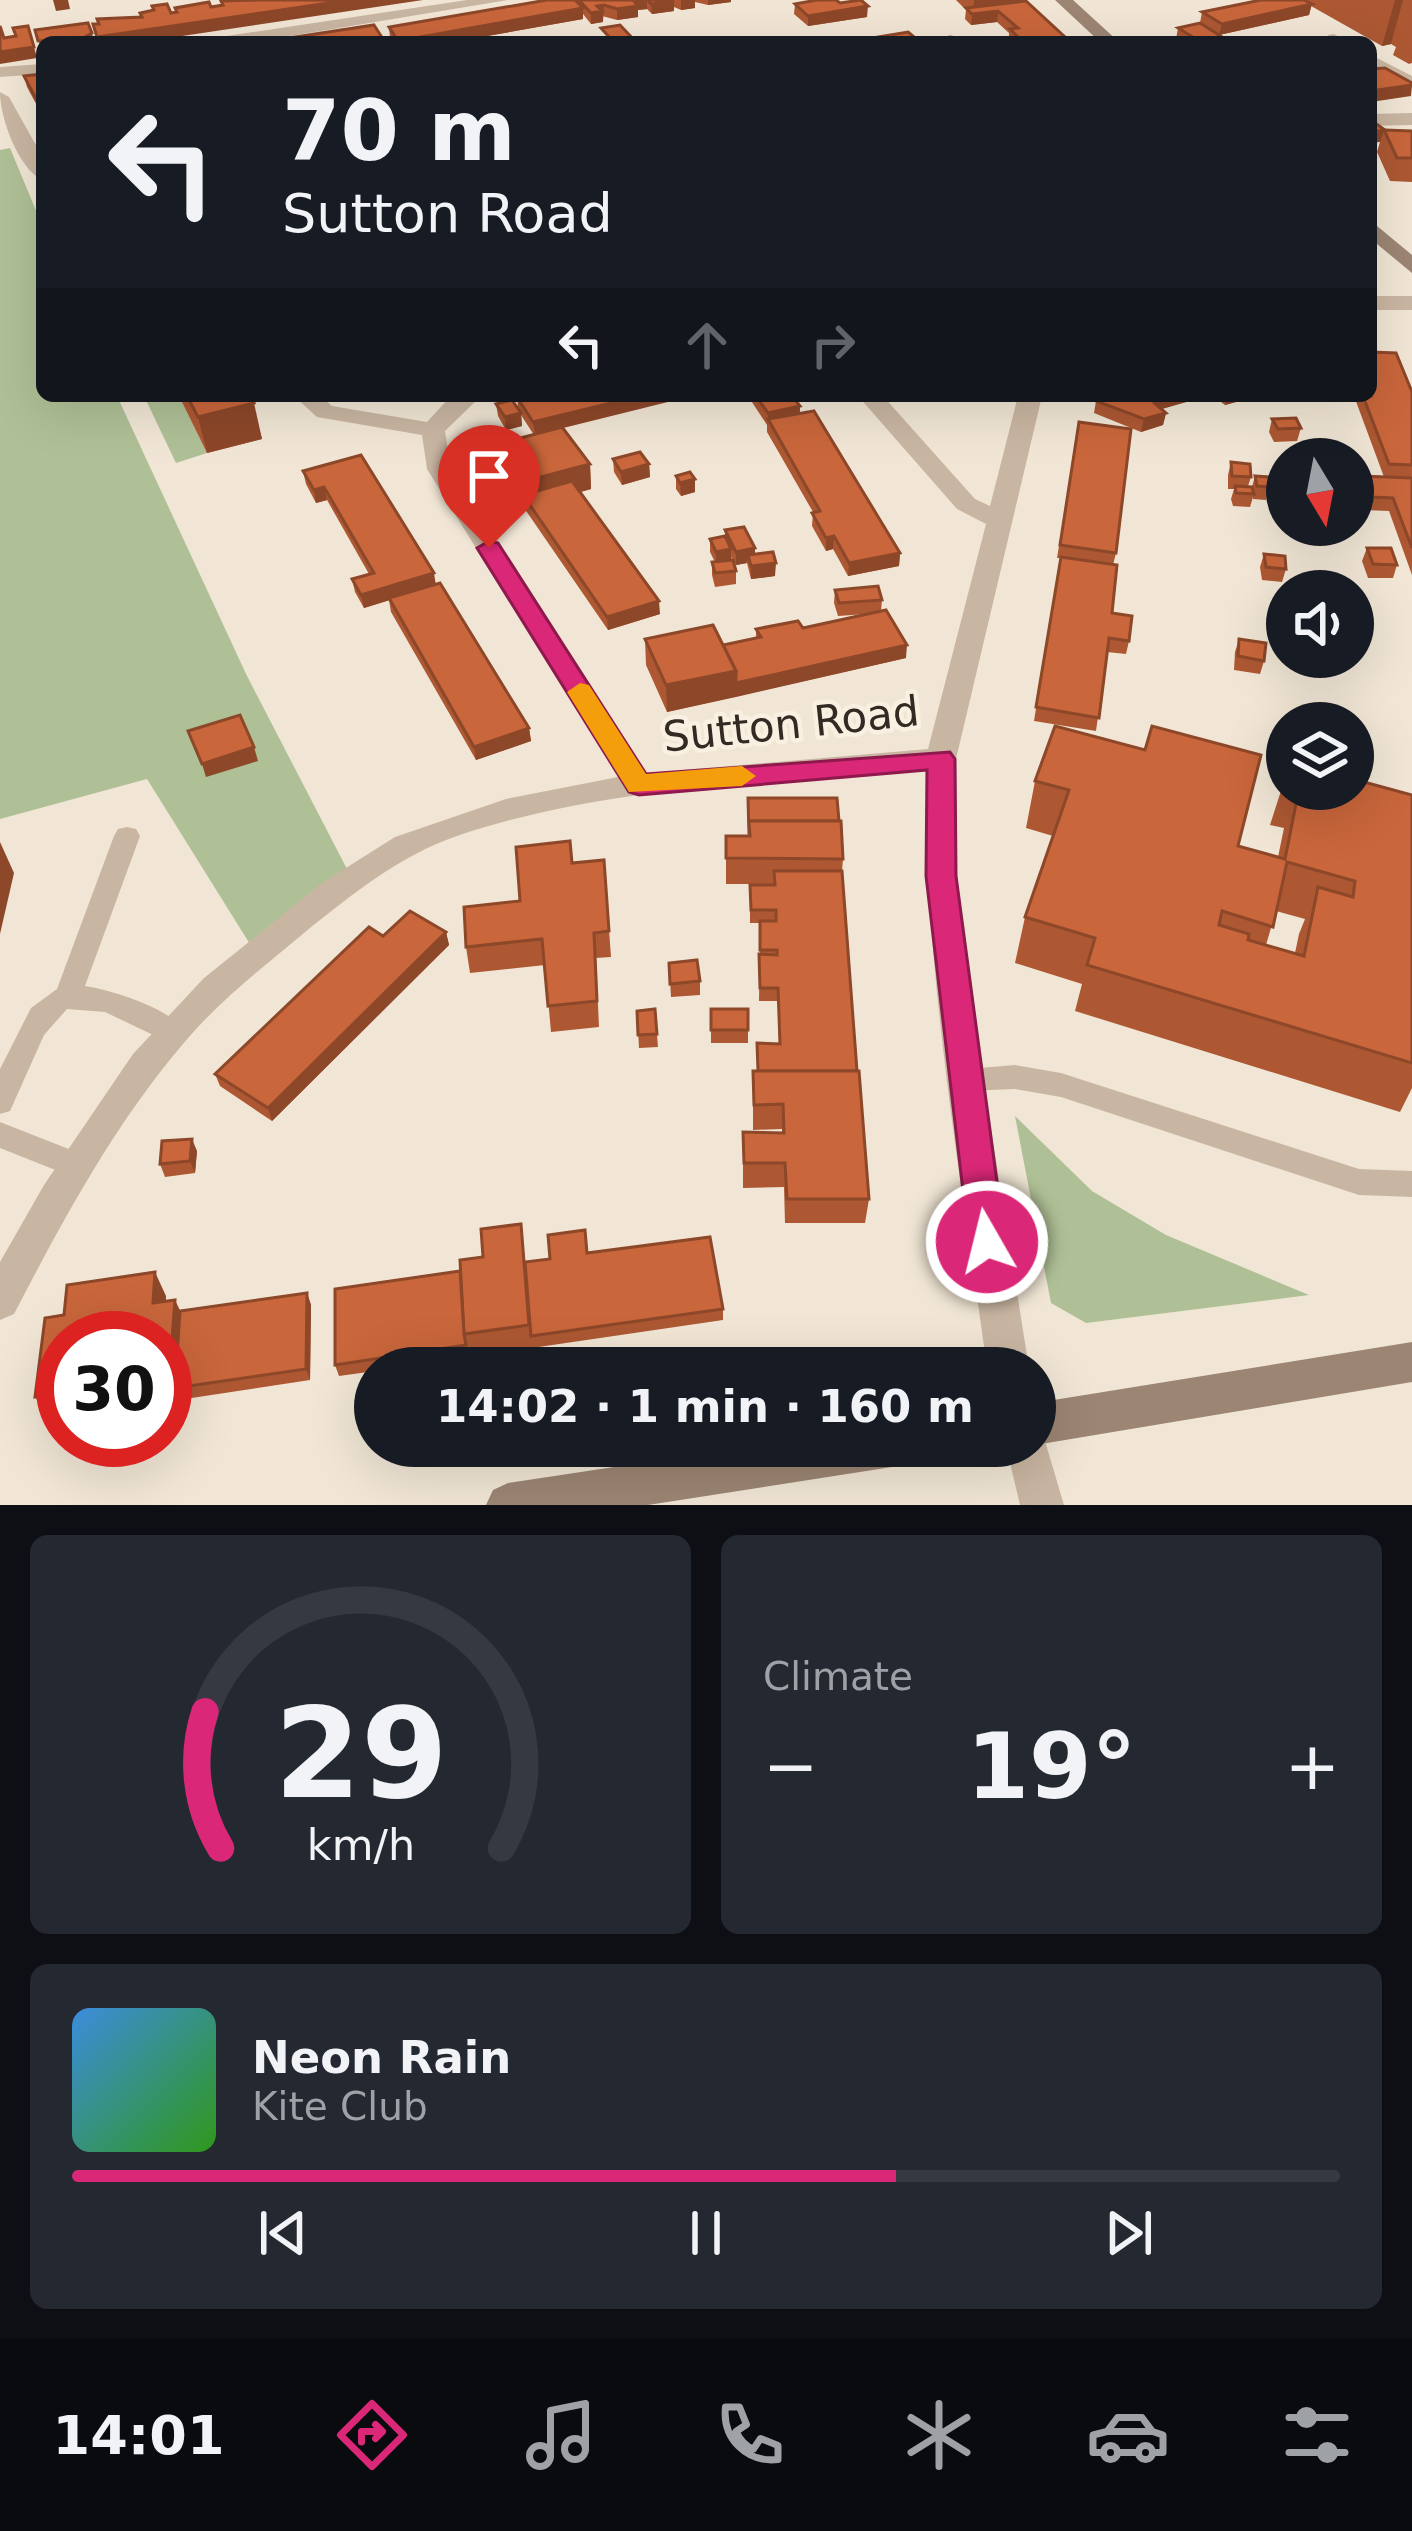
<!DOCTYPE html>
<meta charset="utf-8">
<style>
body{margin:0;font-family:"DejaVu Sans",sans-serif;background:#242831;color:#f1f3f6;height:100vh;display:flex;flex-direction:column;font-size:45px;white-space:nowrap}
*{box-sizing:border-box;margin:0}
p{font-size:39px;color:#9ea1a6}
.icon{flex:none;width:66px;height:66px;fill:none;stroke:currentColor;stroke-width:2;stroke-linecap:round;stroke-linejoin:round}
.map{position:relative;height:1505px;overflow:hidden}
.side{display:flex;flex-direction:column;gap:30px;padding:30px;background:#0d0f14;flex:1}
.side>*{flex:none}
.banner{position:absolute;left:36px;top:36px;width:1341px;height:366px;border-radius:18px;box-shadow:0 12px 48px #0002;background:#171b24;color:#f1f3f6;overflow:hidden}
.needle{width:78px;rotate:170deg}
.buttons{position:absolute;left:1266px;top:438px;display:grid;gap:24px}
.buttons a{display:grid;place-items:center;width:108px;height:108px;border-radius:50%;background:#171b24;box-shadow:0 12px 48px #0002;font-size:60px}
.speed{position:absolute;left:36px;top:1311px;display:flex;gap:24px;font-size:60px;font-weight:700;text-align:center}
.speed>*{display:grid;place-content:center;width:156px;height:156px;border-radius:50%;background:#171b24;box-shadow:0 12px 48px #0002;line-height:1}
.speed .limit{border:18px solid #d22;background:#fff;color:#111}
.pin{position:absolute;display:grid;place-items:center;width:102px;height:102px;color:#fff;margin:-123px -51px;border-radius:50% 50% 50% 0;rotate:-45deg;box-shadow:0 0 12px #0007}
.pin .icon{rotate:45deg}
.me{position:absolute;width:132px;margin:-66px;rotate:352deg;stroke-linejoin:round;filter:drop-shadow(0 0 9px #0008)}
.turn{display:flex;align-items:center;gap:42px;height:252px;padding:0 48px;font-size:54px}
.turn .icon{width:156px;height:156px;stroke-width:2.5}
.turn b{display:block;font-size:84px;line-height:102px}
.lanes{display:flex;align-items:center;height:114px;padding:0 48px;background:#0003;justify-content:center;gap:60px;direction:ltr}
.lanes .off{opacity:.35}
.big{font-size:90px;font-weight:700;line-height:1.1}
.side .widget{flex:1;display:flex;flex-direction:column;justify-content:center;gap:18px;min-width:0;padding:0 42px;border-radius:18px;background:#242831}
.side .dial{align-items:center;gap:0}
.dial svg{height:312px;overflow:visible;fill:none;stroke:#363941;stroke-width:7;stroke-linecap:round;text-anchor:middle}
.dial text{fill:#f1f3f6;stroke:none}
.song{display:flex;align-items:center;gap:36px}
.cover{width:144px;height:144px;border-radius:18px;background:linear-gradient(135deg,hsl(210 70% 55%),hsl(110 70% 35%))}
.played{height:12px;border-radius:6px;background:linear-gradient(90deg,#db2777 65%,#363941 65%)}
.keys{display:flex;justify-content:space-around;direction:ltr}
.heat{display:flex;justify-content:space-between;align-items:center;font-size:66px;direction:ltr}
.side .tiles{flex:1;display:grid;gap:30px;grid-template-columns:1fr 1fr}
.widget:last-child{grid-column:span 2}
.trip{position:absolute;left:354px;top:1347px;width:702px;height:120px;border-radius:60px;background:#171b24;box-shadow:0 12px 48px #0002;font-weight:700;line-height:120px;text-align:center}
.tab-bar{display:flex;height:192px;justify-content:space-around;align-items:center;background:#090b0e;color:#9ea1a6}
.tab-bar .icon{width:84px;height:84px}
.tab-bar .on{color:#db2777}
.tab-bar b{font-size:54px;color:#f1f3f6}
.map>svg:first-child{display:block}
</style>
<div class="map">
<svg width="1412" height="1505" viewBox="0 0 1412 1505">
<rect width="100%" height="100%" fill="#f1e6d5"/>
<g fill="#afc096">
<polygon points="10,148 42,225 42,396 117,396 247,676 347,869 253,949 147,779 0,819 0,150"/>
<polygon points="144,396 179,396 207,453 176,463"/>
<polygon points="1015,1116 1092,1191 1166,1235 1309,1295 1086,1323 1051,1303"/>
</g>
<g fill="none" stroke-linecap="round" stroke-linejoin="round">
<g fill="#c9b6a2" fill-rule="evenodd">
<path d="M127,827L136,829L140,836L85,986C112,990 172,1009 186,1032L182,1040L172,1044L105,1012L67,1009L44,1035L10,1111L0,1114V1069L31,1008L57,989L114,836L118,829Z"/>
<polygon points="1015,1065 1061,1073 1359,1169 1412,1171 1412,1197 1359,1195 1061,1097 1015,1089 965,1091 955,1088 951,1079 955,1070"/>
<polygon points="0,1122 84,1155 88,1164 84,1173 73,1177 0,1148"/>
</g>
<g fill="#c9b6a2" fill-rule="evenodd">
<polygon points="467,0 508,0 254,42 211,42 220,37"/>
<polygon points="1334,34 1348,42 1327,42 1328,35"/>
<polygon points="1371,55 1412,76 1412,88 1371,67"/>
<polygon points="42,64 42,74 0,77 0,67"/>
<path d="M0,92L9,97L42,156V180C18,168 0,118 0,92Z"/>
<polygon points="1412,113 1412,125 1371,126 1371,114"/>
<rect x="1371" y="296" width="41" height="14"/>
<path d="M294,396H320L332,406L427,422L451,396H481L445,431L451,469L647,773L928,749L986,524L957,509L858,396H883L975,499L990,506L1018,396H1042L956,759L957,876L983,1079L1029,1368H987C960,1170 924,971 926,771C770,783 607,785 457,836C399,856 351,895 304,933C262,968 218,1002 183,1044C114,1125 63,1220 14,1314L0,1320V1262L44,1185L133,1054L204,978L322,883L395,837L506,799L618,777L427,469L422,435L317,417Z"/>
<polygon points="1035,1428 1042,1431 1064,1505 1020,1505 1006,1446 1035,1446"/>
</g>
<g fill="#9c8573" fill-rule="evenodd">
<polygon points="1055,0 1073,0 1119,42 1100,42"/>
<polygon points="1371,221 1412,255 1412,273 1371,239"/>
<polygon points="1412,1342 1412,1382 1035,1445 1035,1403"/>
<polygon points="753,1446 913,1446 907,1461 892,1467 648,1505 486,1505 493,1490 508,1483"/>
</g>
</g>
<g fill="#ad5833" fill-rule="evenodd">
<polygon points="547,0 731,0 731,2 708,5 695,2 695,8 681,10 674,7 674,11 652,14 647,9 638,10 638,17 617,20 602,16 603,22 591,24 583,14 583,19 453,42 393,42 390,38 389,27"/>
<polygon points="956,0 1024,0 1066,42 1010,42 1009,40 1009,33 997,22 971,25 965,19 966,10"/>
<polygon points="1308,0 1412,0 1412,63 1409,64 1393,55 1396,47 1391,44 1382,46 1311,6 1309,15 1219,35 1200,23 1202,12 1308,2"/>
<polygon points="840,3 867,17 808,26 794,14 795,4"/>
<polygon points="88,23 94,42 42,42 42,52 35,30"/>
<polygon points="1178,28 1230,42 1181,42 1176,39"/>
<polygon points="42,74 42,115 27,87 24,76"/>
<polygon points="1371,124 1385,130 1412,131 1412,182 1390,181 1377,152 1380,142"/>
<polygon points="1412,392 1412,575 1389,511 1364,510 1357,489 1361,476 1384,477 1354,396"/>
<polygon points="179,396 250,396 262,439 207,453"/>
<polygon points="748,396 792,396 800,406 800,413 900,553 899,566 848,576 833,549 826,551 812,526 813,512 767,432 767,425"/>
<polygon points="1207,396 1161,409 1166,413 1163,425 1141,432 1094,413 1096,401"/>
<polygon points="1213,396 1258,396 1225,405"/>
<polygon points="517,397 563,428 590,464 591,489 580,492 660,614 608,630 509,486 508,474 504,469 502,443 534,435 521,415 522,426 506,430 498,416 496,404 518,408"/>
<polygon points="1272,419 1301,428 1297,441 1274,442 1269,432"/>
<polygon points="1079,422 1116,553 1113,565 1112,613 1129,641 1126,654 1107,652 1096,731 1034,721 1060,558 1057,558"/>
<polygon points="361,455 436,584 529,728 531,741 476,760 391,612 389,600 364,608 355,592 352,579 369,574 327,500 316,503 306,484 303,471"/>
<polygon points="613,459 649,464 650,477 622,485 614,472"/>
<polygon points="1231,462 1251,477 1248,486 1252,487 1255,476 1270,487 1266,500 1253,499 1253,497 1250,507 1233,506 1231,499 1234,489 1228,489 1228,475"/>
<polygon points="676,476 695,479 695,492 681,496 676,489"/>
<polygon points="725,530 755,554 775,576 751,579 747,563 736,565 731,556 736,571 736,584 715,587 712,575 712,562 715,562 710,552 710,539 725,536"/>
<polygon points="1367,548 1397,565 1393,578 1368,578 1362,561"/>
<polygon points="1264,554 1286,569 1282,582 1262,580 1260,567"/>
<polygon points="835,590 882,600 881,611 906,658 667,712 646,665 645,639 723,645 756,638 756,629 803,628 867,614 838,616 834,603"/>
<polygon points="1239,639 1264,661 1260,674 1234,670 1235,652"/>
<path d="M1055,726L1238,846L1278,857L1284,828L1270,825L1287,772V789H1353L1412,795V1088L1400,1112L1075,1011L1082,984L1015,963L1025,917L1053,836L1026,828L1035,781ZM1276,911L1305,919L1299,934L1295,953L1266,945Z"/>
<polygon points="748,798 843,859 842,871 857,1071 869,1199 865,1223 785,1223 784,1187 743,1188 743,1132 782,1133 782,1129 753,1130 753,1071 757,1071 779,1044 778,1001 759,1001 760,923 750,923 750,885 774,884 726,884 726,836 748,836"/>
<polygon points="604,860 611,957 596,958 599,1027 551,1032 545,965 470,973 466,947 520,901 572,863"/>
<polygon points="446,932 449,945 272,1121 220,1086 215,1074 383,936"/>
<polygon points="669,963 700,981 700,995 671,997"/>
<polygon points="655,1009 658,1047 639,1048 637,1011"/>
<rect x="711" y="1009" width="37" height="34"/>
<polygon points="197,1151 195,1173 165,1177 160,1164"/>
<polygon points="587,1253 723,1309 723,1320 396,1368 375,1368 375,1371 339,1376 335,1365 526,1262"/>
<polygon points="307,1293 311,1305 310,1380 165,1402 165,1338 63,1338 63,1417 49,1419 35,1397 64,1315 166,1296 166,1301 180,1311"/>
</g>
<g fill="#8d4729">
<polygon points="53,0 68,0 70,9 56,11"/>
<polygon points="349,0 423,0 142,42 99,42 97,37"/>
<polygon points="633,0 647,0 647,9 638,10 638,17 617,20 617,9"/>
<polygon points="674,0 674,11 652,14 651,4"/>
<polygon points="681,0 695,0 695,8 681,10"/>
<polygon points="708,0 731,0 731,2 708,5"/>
<polygon points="974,0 1024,0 1022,10 998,13 997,22 971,25"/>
<polygon points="1395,0 1403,0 1391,44 1382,46"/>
<polygon points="1312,4 1309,15 1219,35 1222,24"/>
<polygon points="604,5 603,22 591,24 591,13 597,6"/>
<polygon points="868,6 867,17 808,26 808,16"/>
<polygon points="583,8 583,19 453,42 398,42"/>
<polygon points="92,33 94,42 84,42 83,38"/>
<polygon points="34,47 37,58 0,64 0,52"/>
<polygon points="1412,85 1411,96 1371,102 1371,91"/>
<polygon points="1384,130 1380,142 1371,143 1371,132"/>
<polygon points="640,396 692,396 535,435 533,422"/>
<polygon points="1165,396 1207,396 1148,413 1151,400"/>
<polygon points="1227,396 1258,396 1225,405"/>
<polygon points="254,403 262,439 207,453 198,417"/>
<polygon points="800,406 799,419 768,419 768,413"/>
<polygon points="521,413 522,426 506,430 505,417"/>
<polygon points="1166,413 1163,425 1141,432 1144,419"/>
<polygon points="590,464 591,489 531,506 523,495 524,508 522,482"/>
<polygon points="649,464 650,477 622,485 621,472"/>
<polygon points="695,479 695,492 681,496 680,483"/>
<polygon points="324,487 327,500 316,503 314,490"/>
<polygon points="834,536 833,549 826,551 826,538"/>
<polygon points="755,548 755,562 748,555 747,563 736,565 736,552"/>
<polygon points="731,549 731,562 716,565 716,552"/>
<polygon points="900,553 899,566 848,576 849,563"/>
<polygon points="776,563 775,576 751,579 751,566"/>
<polygon points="434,573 436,586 364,608 361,595"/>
<polygon points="659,601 660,614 608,630 607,617"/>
<polygon points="907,645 906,658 736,697 736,683"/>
<polygon points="736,671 736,697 667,712 666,685"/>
<polygon points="529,728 531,741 476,760 474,747"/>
<polygon points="254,747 258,761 206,777 202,764"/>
<polygon points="0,842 14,873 0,934"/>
<polygon points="446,932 449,945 272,1121 268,1108"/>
<polygon points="192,1139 197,1151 195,1173 190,1161"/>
<polygon points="155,1272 166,1296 164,1326 153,1303"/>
<polygon points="307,1293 311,1305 310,1380 306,1369"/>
<polygon points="175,1300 186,1323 175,1388 169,1377"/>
</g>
<g fill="#c9663b" stroke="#8d4729" stroke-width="3" fill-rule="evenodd">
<polygon points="258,0 349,0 97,37 93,24 99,24 97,19 142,17 140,13 154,10 152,6 167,4 171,13 177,12 175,8 209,2 211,7 223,5 221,1"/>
<polygon points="547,0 575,0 583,8 398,41 389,27"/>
<polygon points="579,0 636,0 633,0 638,6 617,9 604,5 597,6 602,11 591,13"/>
<polygon points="648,0 674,0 651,4"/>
<polygon points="817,0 836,0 840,3 861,0 868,6 808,16 795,4"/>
<polygon points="1261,0 1304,0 1312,4 1222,24 1202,12"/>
<polygon points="1026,1 1066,38 1034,42 1020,39 1010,29 1018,28 998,11 972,14 966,8"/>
<polygon points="88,23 92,33 83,38 38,41 35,30"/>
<polygon points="1200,23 1230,42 1201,42 1178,28"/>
<polygon points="374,25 383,39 376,40 377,42 263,42"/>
<polygon points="620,25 636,42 572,41 610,38 601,28"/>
<polygon points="0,26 4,38 16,36 13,28 28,26 34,47 0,52"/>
<polygon points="908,32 920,42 869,42 866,39"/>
<polygon points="950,37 976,41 978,42 931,41"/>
<polygon points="536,38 539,42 519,42 518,40"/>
<polygon points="1385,68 1412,83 1412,85 1371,91 1371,69"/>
<polygon points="42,74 42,110 24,76"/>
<polygon points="1375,123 1385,130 1371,132 1371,124"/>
<polygon points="1384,130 1412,131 1412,158 1397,158"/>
<polygon points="1371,352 1396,353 1412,392 1412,465 1389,464 1363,396 1371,396"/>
<polygon points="187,396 250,396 254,403 198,417"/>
<polygon points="522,396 640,396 533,422 517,397"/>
<polygon points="756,396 792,396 800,406 768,413"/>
<polygon points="1101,396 1165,396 1151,400 1166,413 1144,419 1096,401"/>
<polygon points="512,400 521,413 505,417 496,404"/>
<polygon points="814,411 900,553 849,563 834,536 826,538 812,513 820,511 768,419"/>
<polygon points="1296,418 1301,428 1278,429 1272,419"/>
<polygon points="1079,422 1131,429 1116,553 1060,545"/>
<polygon points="562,427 590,464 522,482 506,460 512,459 502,443"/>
<polygon points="640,452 649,464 621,472 613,459"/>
<polygon points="361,455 434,573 361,595 352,579 374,573 324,487 314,490 303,471"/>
<polygon points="1231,462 1250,464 1251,477 1232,476"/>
<polygon points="690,472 695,479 680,483 676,476"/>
<polygon points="1255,476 1269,477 1270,487 1257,486"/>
<polygon points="1361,476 1412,478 1412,548 1393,498 1369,497"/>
<polygon points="572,481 659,601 607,617 523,495"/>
<polygon points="1235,486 1252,487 1254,494 1236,493"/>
<polygon points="744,527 755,548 736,552 725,530"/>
<polygon points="725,536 731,549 716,552 710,539"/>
<polygon points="1367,548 1391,548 1397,565 1373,564"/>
<polygon points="773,552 776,563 751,566 748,555"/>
<polygon points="1264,554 1285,556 1286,569 1266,567"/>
<polygon points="1061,557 1117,565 1112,613 1132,616 1129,641 1109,638 1099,718 1036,707"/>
<polygon points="733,560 736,571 715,573 712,562"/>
<polygon points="440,583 529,728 474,747 389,598"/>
<polygon points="878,586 882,600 839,603 835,590"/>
<polygon points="886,610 907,645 736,683 736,671 723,645 761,637 756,629 798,621 803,628"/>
<polygon points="713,625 736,671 666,685 645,639"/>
<polygon points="1239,639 1266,643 1264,661 1238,656"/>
<polygon points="240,715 254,747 202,764 188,731"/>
<path d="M1055,726L1145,750L1152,726L1261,755L1238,846L1285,859L1299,789H1353V779L1412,795V1063L1087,965L1095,938L1025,917L1069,790L1035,781ZM1287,862L1355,881L1353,897L1318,887L1304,956L1248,940L1249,934L1219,925L1222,911L1273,927Z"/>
<polygon points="748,798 837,798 839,821 749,821 749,834"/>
<polygon points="749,821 841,821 843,859 726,858 726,836 750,836"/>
<polygon points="570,841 572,863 604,860 609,931 594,933 597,1001 548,1006 542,939 466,947 464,907 520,901 516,847"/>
<polygon points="774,871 842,871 857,1071 758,1071 757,1043 780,1044 778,988 760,988 759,954 777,955 777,950 760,950 760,921 776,921 776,910 751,910 750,885 775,885"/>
<polygon points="410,911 446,932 268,1108 215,1074 369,927 383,936"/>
<polygon points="697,960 700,981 670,984 669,963"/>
<polygon points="655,1009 657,1034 638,1035 637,1011"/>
<rect x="711" y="1009" width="37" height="21"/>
<polygon points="753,1071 859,1071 869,1199 787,1199 785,1163 744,1163 743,1132 784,1133 783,1104 754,1105"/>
<polygon points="192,1139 190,1161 160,1164 162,1141"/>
<polygon points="521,1224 529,1325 464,1334 460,1260 483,1257 481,1229"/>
<polygon points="585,1230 587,1253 710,1237 723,1309 531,1336 525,1262 550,1259 548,1235"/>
<polygon points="460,1271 464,1334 466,1345 335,1365 335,1289"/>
<polygon points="155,1272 153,1303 175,1300 169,1377 165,1378 165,1338 63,1338 63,1393 35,1397 45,1318 64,1315 67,1285"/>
<polygon points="307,1293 306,1369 175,1388 180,1311"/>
</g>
<polygon fill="#db2777" stroke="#8e194d" stroke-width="3" points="489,541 498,543 646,774 950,752 955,759 956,876 1005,1242 999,1253 987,1258 975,1253 969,1242 926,876 927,770 639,795 629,792 477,548"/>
<polygon fill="#f59e0b" points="580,683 589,685 646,774 742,766 756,776 742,786 629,792 567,692"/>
<g text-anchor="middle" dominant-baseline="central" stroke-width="9" stroke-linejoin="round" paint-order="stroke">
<g font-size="42" fill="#332a24" stroke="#f9f0e1">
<text transform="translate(791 724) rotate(-6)">Sutton Road</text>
</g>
</g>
</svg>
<div class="buttons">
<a><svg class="needle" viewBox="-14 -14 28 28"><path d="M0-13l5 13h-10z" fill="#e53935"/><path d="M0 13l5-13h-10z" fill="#9ea1a6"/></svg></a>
<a><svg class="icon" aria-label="sound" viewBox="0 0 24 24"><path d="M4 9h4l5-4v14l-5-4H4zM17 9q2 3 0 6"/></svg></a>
<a><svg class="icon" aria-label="layers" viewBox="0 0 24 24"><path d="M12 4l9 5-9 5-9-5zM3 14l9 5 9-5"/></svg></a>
</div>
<div class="speed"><div class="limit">30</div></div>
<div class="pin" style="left:489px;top:548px;background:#d93025"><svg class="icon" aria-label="arrive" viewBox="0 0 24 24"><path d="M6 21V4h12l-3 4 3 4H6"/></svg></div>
<svg class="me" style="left:987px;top:1242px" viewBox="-20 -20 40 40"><circle r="17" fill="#db2777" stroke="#fff" stroke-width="3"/><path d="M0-11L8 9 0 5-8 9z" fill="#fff"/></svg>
<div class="trip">14:02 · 1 min · 160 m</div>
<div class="banner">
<div class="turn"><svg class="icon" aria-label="left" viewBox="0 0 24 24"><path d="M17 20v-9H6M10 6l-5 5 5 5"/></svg><div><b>70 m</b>Sutton Road</div></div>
<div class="lanes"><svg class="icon" aria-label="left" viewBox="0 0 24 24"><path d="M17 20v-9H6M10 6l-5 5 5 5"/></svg><svg class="icon off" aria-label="ahead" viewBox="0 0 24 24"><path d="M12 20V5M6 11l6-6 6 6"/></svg><svg class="icon off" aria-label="right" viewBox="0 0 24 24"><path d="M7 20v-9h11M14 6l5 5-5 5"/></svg></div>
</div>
</div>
<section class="side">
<div class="tiles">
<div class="widget dial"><svg viewBox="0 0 100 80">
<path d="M14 69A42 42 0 1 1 86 69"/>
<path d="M14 69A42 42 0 0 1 10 34" stroke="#db2777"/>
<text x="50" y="56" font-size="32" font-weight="700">29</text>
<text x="50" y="72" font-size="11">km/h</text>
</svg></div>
<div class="widget"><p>Climate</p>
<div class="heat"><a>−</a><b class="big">19°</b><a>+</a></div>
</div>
<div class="widget">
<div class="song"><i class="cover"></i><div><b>Neon Rain</b><p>Kite Club</p></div></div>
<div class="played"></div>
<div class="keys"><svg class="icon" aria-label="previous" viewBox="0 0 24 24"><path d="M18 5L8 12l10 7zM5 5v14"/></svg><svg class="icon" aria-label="pause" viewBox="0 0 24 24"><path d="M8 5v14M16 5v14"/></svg><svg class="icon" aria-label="next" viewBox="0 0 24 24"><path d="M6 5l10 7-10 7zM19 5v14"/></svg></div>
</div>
</div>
</section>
<nav class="tab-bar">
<b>14:01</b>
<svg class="icon on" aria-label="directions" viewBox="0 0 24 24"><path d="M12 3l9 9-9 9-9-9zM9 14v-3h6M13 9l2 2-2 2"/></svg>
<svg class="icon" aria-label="music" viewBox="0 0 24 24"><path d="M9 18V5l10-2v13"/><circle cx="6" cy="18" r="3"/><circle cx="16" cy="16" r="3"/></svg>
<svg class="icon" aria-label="phone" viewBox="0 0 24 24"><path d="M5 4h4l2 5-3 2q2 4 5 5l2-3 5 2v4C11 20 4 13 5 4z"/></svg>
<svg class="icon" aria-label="climate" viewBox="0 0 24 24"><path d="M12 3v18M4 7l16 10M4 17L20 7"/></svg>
<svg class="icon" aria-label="car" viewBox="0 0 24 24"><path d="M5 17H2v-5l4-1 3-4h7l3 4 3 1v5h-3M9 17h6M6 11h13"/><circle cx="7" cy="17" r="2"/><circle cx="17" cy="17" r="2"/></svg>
<svg class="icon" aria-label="filters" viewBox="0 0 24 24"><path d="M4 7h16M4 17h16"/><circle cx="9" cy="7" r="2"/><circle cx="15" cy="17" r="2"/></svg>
</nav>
